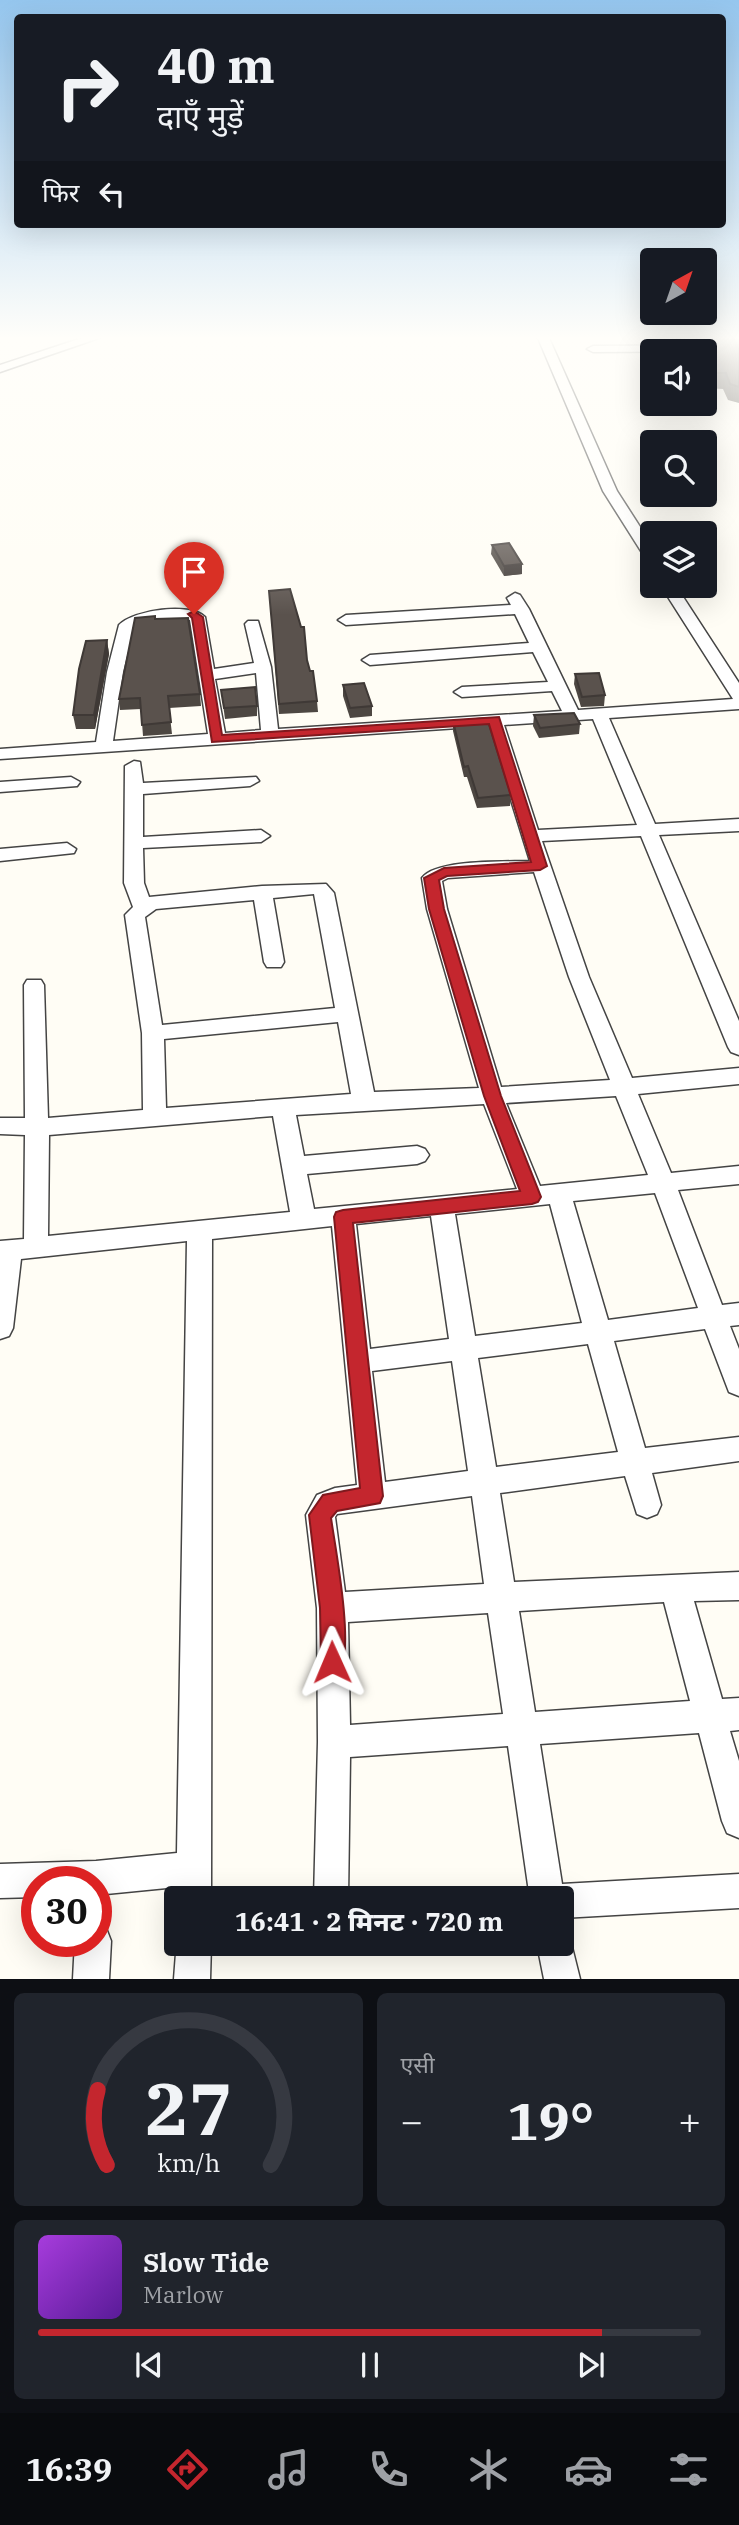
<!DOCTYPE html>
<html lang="hi">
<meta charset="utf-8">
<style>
body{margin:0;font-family:"IBM Plex Serif","Noto Sans Devanagari",serif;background:#20242c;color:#f1f3f6;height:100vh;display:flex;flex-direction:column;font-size:26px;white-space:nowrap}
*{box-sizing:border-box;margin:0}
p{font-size:23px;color:#9ea1a6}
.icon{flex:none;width:38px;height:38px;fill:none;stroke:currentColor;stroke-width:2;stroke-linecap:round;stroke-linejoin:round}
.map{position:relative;height:1979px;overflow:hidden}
.details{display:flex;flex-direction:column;gap:14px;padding:14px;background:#0d0f14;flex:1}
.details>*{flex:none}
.hud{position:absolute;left:14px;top:14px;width:712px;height:214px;border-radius:7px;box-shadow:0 7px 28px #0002;background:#171b24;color:#f1f3f6;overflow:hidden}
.needle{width:46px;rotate:40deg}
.buttons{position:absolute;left:640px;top:248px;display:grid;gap:14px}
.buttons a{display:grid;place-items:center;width:77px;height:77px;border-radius:7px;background:#171b24;box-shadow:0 7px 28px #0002;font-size:35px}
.speed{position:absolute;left:21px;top:1866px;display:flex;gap:14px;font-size:35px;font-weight:700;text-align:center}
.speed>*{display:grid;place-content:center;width:91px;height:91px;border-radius:50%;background:#171b24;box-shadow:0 7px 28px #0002;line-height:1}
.speed .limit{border:10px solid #d22;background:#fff;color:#111}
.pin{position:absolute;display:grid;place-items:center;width:60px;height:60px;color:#fff;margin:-72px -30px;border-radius:50% 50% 50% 0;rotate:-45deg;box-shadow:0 0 7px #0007}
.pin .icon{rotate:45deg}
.me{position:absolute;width:77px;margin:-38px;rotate:359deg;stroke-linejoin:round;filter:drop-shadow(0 0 5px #0008)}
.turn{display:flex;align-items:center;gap:24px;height:147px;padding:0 28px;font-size:32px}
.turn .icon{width:91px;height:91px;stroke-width:2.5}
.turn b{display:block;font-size:49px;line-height:60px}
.then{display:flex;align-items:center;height:66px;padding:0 28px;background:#0003;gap:14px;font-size:26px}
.big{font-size:52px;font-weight:800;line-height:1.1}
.details .card{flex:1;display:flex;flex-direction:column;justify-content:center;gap:10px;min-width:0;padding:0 24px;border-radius:10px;background:#20242c}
.details .dial{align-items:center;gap:0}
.dial svg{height:182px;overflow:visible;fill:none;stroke:#363941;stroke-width:7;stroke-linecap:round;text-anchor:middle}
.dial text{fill:#f1f3f6;stroke:none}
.song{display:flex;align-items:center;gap:21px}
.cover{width:84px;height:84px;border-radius:10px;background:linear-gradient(135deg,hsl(280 70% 55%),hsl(270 70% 35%))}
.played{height:7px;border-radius:4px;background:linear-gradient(90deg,#c4262e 85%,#363941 85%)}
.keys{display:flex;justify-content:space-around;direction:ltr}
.heat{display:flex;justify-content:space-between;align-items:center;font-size:38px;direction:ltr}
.details .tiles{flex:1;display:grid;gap:14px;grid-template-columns:1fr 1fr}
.card:last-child{grid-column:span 2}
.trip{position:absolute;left:164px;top:1886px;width:410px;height:70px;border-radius:7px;background:#171b24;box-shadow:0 7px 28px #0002;font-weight:800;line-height:70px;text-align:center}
.tabs{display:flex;height:112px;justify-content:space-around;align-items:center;background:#090b0e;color:#9ea1a6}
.tabs .icon{width:49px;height:49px}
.tabs .selected{color:#c4262e}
.tabs b{font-size:32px;color:#f1f3f6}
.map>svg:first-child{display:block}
</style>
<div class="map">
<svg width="739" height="1979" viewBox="0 0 739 1979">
<rect width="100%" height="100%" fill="#fffdf5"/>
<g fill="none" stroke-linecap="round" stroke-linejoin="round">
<defs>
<g id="minor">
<polygon points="82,338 99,338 0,372 0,365"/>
<polygon points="538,338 549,338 617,491 653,547 653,563 646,559 603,491"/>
<polygon points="739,345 739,351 593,352 587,349 593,346"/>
<path d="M661,586H676L739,683V709L609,718L655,824L739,819V831L659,835L739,1021V1055L731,1052L728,1047L641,836L542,841L589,977L632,1078L739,1068V1084L638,1094L671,1173L739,1166V1184L678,1190L722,1305L739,1303V1325L730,1326L739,1349V1396L729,1392L705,1329L614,1341L645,1448L739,1437V1461L652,1473L661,1505L657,1514L647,1518L637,1514L625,1476L500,1493L514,1582L739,1572V1600L694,1601L722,1699L739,1698V1730L730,1731L739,1761V1838L727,1833L722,1821L699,1733L540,1744L562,1884L739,1874V1908L562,1918V1899H530L508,1746L350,1757L348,1899H314L318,1742L317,1608L306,1515L317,1495L335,1488L357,1485L332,1226L212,1239L211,1899H177V1887L96,1895V1881H37V1897L0,1898V1864L96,1861L177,1853L187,1241L21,1259L13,1328L9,1336L0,1339V1241L24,1239L25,1135L0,1134V1118H25L24,985L27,980H41L44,985L48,1118L143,1110L142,1033L125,915L133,907L124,883L125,766L134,761L140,762L143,783L256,777L259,781L250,786L143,794V837L261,830L270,836L261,842L143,848L144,883L149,897L262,886L326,884L334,893L374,1092L479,1088L427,909L422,878C436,859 506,862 530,861L488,726L0,759V749L96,742L107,672L119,625C133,610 190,602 205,617L214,669L254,663L245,624L248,621H258L271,667L278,729L562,711L552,691L462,697L454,692L462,687L548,682L533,652L370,665L362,660L370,655L529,643L515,614L346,625L338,620L346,615L511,605L507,598L515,593L520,595L529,609L578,710L733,699ZM162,620H190L208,734L113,741L123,672L134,627ZM256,673L261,730L225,733L215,679ZM593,719L637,825L538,830L504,725ZM534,872L569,977L610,1080L501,1087L447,909L442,881L448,878ZM314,894L335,1008L162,1025L145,917L156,909L254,900L264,962L267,967H281L284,962L273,898ZM338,1022L351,1094L166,1108L164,1039ZM616,1096L648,1175L540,1186L506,1103ZM484,1104L517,1189L314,1209L307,1174L417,1164L425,1161L429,1155L425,1149L417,1146L304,1156L296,1115ZM273,1116L290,1212L48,1236L49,1135ZM655,1193L698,1308L608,1320L573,1201ZM550,1204L582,1323L475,1336L455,1214ZM431,1216L449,1339L370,1349L356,1224ZM588,1344L618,1452L496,1467L478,1358ZM452,1361L468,1471L385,1482L372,1371ZM472,1496L484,1584L345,1592L335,1517L337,1514ZM664,1602L690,1701L535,1712L519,1611ZM488,1613L503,1714L350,1725L348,1622Z"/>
<polygon points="71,777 80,782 77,786 0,792 0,782"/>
<polygon points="67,843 76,849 74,853 0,861 0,849"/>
<polygon points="96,1925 106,1928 111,1941 109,1979 73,1979 75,1941 96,1941"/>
<polygon points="562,1929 568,1931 580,1979 544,1979 537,1944 562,1944"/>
<polygon points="177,1940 177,1944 211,1944 210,1979 174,1979"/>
</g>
</defs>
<use href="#minor" stroke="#444" stroke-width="3"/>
<use href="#minor" fill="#fff" fill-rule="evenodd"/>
</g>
<g fill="#4d4742">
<polygon points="663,338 739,338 739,403 728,400 723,389 705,388 705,352 665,352 666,343 663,343"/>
<polygon points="492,545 522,574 504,576 491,554"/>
<polygon points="269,591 307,660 317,701 318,712 279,714"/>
<polygon points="155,619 200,694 201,706 169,708 172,734 143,736 141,709 120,710 119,699"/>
<polygon points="107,640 109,654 95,729 76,729 73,715"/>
<polygon points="575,674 605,695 604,706 581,707 574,684"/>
<polygon points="343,685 372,706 372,716 350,718 343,696"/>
<polygon points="221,690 257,706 257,716 225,719"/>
<polygon points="534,715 580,724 579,734 539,738 533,726"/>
<polygon points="453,721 511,795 510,806 477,808 467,777 464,777 453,731"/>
</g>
<g fill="#3f3936">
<polygon points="522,564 522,574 504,576 504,566"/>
<polygon points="107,640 109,654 95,729 94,715"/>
</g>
<g fill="#5a524d" stroke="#3f3936" stroke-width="2">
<polygon points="666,339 739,339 739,387 730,384 726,373 705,373 705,352 667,351"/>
<polygon points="509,543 522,564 504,566 492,545"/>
<polygon points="290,589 301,627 304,627 307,660 310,671 313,671 317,701 279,704 269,591"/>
<polygon points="155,616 155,619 188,618 200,694 168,696 171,722 142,725 140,698 119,699 135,618"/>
<polygon points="107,640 94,715 73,715 79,669 86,641"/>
<polygon points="599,673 605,695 582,697 575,674"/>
<polygon points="364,683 372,706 350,708 343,685"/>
<polygon points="255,687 257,706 224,708 221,690"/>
<polygon points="574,713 580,724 540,728 534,715"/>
<polygon points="487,718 511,795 478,798 468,766 464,767 453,721"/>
</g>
<linearGradient id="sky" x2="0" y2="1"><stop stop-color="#95c6ee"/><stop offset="0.55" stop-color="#fffefa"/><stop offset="1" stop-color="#fffefa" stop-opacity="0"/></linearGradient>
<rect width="739" height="615" fill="url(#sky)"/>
<path fill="#c4262e" stroke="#7f191e" stroke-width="2" d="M194,611L203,617L222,735L499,717L547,866L540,870L447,876L439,880L444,909L501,1096L541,1197L538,1202L532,1204L353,1223L383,1496L380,1503L337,1511L331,1518C336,1552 353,1641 341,1670L332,1673L324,1670L321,1662L320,1608L309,1515L323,1495L360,1488L334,1217L336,1212L343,1210L520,1191L484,1096L429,909L424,878L444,868L531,862L489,724L212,742L192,618L188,614Z"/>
</svg>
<div class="buttons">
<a><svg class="needle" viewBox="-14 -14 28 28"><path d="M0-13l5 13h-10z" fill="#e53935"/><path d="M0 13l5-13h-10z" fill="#9ea1a6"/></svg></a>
<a><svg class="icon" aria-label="sound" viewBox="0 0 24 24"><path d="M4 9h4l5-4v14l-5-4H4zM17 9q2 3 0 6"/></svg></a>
<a><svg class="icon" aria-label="search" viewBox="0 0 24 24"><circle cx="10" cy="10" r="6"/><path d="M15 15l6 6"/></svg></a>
<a><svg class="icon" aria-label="layers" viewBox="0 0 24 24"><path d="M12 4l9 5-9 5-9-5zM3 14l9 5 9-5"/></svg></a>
</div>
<div class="speed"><div class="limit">30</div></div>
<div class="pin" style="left:194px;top:614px;background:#d93025"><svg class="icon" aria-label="arrive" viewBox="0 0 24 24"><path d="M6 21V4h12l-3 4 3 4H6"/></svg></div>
<svg class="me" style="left:332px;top:1662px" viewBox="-20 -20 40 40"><path d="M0-17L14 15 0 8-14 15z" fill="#c4262e" stroke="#fff" stroke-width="4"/></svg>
<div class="trip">16:41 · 2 मिनट · 720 m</div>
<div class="hud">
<div class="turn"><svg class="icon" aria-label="right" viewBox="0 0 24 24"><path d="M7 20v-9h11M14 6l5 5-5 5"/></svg><div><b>40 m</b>दाएँ मुड़ें</div></div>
<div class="then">फिर<svg class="icon" aria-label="left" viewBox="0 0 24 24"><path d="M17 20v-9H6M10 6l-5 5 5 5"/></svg></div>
</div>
</div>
<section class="details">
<div class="tiles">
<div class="card dial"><svg viewBox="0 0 100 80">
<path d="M14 69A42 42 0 1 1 86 69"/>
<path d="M14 69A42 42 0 0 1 10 36" stroke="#c4262e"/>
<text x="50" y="56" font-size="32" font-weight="700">27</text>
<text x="50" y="72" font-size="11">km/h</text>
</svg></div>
<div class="card"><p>एसी</p>
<div class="heat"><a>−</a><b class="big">19°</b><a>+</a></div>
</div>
<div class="card">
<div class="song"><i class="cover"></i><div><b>Slow Tide</b><p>Marlow</p></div></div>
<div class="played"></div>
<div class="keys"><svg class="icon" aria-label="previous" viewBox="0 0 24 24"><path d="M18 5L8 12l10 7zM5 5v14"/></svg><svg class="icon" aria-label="pause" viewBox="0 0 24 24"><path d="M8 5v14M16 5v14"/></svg><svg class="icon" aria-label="next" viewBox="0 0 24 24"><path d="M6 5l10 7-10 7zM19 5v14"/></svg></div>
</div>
</div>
</section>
<nav class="tabs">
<b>16:39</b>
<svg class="icon selected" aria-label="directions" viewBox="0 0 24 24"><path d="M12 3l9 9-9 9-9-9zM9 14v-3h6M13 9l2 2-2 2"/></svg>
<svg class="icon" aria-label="music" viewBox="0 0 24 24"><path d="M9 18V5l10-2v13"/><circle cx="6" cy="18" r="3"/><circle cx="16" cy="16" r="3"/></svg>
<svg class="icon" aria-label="phone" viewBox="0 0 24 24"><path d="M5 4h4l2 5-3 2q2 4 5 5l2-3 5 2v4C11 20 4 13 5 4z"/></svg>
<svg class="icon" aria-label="climate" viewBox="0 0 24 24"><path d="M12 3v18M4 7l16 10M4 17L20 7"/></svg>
<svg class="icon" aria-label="car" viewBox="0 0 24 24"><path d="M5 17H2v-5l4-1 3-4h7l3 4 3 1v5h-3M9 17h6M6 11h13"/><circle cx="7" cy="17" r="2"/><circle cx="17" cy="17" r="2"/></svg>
<svg class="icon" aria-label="filters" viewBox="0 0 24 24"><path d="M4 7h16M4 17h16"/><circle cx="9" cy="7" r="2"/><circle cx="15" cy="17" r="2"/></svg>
</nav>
